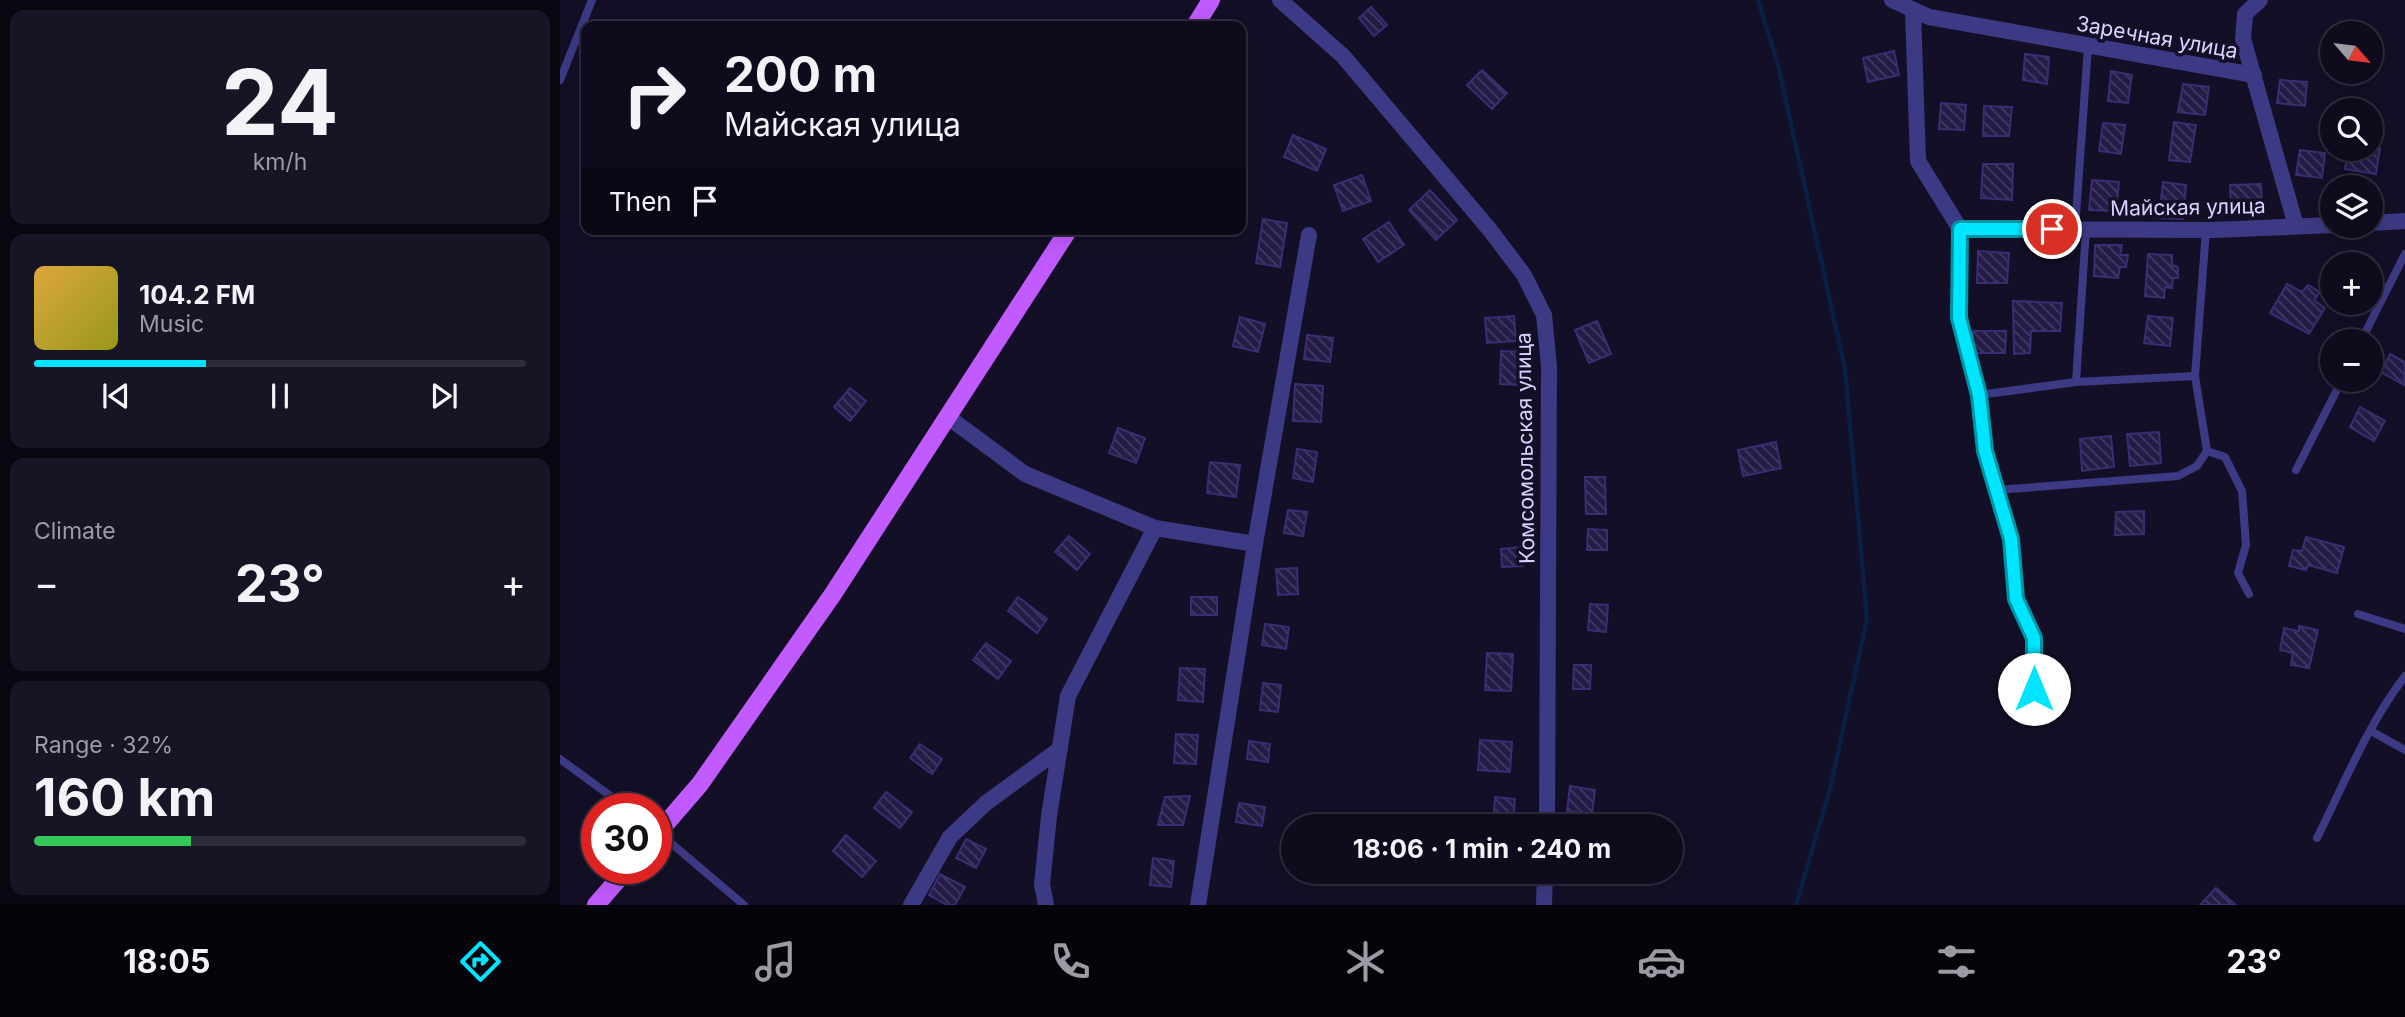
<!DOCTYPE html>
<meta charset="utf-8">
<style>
body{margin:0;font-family:Inter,sans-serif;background:#171425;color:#f1f3f6;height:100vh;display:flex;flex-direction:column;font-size:26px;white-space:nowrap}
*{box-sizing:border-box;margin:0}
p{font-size:23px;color:#9b9ba3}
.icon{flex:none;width:38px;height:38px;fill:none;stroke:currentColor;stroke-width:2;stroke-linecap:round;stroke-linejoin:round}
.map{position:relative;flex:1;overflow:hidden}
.drawer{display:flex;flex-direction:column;gap:10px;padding:10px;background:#08060f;width:560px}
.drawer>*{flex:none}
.guide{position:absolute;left:21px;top:21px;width:665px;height:214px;border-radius:14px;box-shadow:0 7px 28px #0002,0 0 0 2px #2e2b3b;background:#0e0b1c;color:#f1f3f6;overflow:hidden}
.needle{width:46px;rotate:118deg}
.tools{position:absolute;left:1760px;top:21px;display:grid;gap:14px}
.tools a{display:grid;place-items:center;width:63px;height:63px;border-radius:50%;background:#0e0b1c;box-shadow:0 7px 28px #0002,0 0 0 2px #2e2b3b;font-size:35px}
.speed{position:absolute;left:21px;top:793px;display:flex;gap:14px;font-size:35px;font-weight:700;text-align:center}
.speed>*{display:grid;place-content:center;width:91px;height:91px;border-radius:50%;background:#0e0b1c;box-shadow:0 7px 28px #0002,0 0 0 2px #2e2b3b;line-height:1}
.speed .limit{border:10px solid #d22;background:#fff;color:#111}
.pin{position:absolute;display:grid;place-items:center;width:60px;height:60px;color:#fff;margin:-30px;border:4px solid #fff;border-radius:50%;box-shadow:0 2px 7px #0007}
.me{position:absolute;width:77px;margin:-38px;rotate:0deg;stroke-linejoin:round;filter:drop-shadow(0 0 5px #0008)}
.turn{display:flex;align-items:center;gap:24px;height:147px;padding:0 28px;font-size:32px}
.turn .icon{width:91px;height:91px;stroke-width:2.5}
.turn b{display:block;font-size:49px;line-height:60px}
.then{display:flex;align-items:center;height:66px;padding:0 28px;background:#0003;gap:14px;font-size:26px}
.big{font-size:52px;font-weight:700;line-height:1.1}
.drawer .card{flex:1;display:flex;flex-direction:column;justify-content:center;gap:10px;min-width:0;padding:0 24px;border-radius:14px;background:#171425}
.drawer .dial{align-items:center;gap:0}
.dial b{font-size:91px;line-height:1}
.song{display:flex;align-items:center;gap:21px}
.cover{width:84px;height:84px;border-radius:10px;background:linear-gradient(135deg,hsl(40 70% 55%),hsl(60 70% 35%))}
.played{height:7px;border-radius:4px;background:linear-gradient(90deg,#00e5ff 35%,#2e2b3b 35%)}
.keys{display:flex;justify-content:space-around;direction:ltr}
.heat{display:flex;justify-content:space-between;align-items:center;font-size:38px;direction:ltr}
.charge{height:10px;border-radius:5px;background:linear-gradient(90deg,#34c759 32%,#2e2b3b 0)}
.trip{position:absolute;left:721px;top:814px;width:402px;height:70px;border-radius:35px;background:#0e0b1c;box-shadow:0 7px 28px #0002,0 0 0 2px #2e2b3b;font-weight:700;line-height:70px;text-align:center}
.dock{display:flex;height:112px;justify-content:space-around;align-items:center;background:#06040b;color:#9b9ba3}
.dock .icon{width:49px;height:49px}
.dock .selected{color:#00e5ff}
.dock b{font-size:32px;color:#f1f3f6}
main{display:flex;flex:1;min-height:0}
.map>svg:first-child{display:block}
</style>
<main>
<section class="drawer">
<div class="card dial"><b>24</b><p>km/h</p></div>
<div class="card">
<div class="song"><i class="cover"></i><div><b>104.2 FM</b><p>Music</p></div></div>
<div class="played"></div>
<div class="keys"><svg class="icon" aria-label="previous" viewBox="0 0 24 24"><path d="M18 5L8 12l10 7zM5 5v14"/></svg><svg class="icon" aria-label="pause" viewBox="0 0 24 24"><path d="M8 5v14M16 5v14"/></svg><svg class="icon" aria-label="next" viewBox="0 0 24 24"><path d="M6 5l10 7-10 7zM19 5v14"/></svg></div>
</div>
<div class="card"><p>Climate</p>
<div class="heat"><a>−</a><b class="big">23°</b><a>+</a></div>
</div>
<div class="card"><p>Range · 32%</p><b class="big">160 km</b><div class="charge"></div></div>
</section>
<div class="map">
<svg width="1845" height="905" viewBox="0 0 1845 905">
<defs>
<pattern id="building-back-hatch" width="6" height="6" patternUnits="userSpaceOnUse" patternTransform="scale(1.75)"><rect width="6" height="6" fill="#241b47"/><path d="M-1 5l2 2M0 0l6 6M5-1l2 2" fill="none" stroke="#433b63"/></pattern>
</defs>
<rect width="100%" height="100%" fill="#130f26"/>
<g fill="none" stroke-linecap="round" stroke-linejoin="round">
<polyline stroke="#0a1f44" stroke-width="4.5" points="1198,0 1218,65 1285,369 1307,619 1270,789 1236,905"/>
</g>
<g fill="url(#building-back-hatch)" stroke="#3b2d73" stroke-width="2">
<polygon points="811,7 827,25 814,36 799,18"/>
<polygon points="1334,51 1339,75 1308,82 1303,58"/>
<polygon points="1465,54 1489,57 1487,84 1463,80"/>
<polygon points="922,70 947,93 932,109 907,85"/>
<polygon points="1551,71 1572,75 1568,103 1548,101"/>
<polygon points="1720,80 1747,82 1745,106 1717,103"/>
<polygon points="1623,84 1649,87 1645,115 1618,112"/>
<polygon points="1381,103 1406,105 1404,130 1379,129"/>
<polygon points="1424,106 1452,107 1449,136 1423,136"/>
<polygon points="1614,122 1636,125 1630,162 1609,160"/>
<polygon points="1543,123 1565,125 1561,154 1539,151"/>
<polygon points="733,135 766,149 757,171 724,157"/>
<polygon points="1811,146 1820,148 1816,174 1785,169 1788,149 1811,149"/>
<polygon points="1740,150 1765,153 1762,178 1736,175"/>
<polygon points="1423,164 1453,164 1452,200 1421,198"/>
<polygon points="802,175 811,201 783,211 774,185"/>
<polygon points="1532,180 1559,182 1556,211 1529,210"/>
<polygon points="1603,182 1626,185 1623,219 1599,218"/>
<polygon points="1701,184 1702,207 1671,208 1670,185"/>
<polygon points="870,190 897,220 876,240 849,210"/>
<polygon points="703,219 727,223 720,267 696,263"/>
<polygon points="829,222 844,245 818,262 803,239"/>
<polygon points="1535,245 1562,245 1560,255 1568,255 1566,267 1560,267 1558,278 1534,276"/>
<polygon points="1418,251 1449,253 1447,283 1417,283"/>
<polygon points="1588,254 1612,255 1612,265 1618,267 1618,278 1613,278 1612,288 1605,287 1604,298 1585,296"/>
<polygon points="1727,284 1742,292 1748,285 1760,292 1754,300 1765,308 1749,334 1710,313"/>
<polygon points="1453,301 1502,303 1500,331 1471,331 1470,353 1454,354"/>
<polygon points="954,316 956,341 927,343 925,318"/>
<polygon points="1588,316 1613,318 1610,346 1584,343"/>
<polygon points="680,317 705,324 698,352 673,346"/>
<polygon points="1037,321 1051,354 1029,363 1015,330"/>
<polygon points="1413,331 1446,331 1445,353 1413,353"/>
<polygon points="747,335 773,338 770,362 744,359"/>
<polygon points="941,351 962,352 961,385 940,384"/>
<polygon points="1830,354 1845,362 1844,385 1821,372"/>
<polygon points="735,384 763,386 761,422 733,421"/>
<polygon points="290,388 306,401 290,421 274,407"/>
<polygon points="1800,407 1825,421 1814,441 1790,427"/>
<polygon points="558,428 585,438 576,463 549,453"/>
<polygon points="1599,432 1601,463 1570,466 1567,434"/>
<polygon points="1551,436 1554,467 1522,471 1520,439"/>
<polygon points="1216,442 1221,468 1183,476 1178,450"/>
<polygon points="737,449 757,452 753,482 733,478"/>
<polygon points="650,462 680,465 676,497 647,493"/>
<polygon points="1025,477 1045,477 1046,514 1026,514"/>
<polygon points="728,510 747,512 743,536 724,533"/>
<polygon points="1584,511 1584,534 1555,535 1556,512"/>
<polygon points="1028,529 1047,530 1047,550 1027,550"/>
<polygon points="509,536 530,554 517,570 495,552"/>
<polygon points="1746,537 1784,547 1777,573 1748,565 1746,570 1729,566 1733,550 1742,551"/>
<polygon points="961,547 963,566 942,567 941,549"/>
<polygon points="737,568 738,594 718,595 716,569"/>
<polygon points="458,597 487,619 477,633 448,611"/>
<rect x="631" y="597" width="26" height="18"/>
<polygon points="1030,604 1048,605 1046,632 1028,630"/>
<polygon points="705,624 729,627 726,649 702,645"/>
<polygon points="1739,626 1758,630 1749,668 1731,665 1733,653 1720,650 1724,628 1739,631"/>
<polygon points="426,643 451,661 438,679 413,660"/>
<polygon points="927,653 953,654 951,691 925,690"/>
<polygon points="1014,665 1031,665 1030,689 1013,689"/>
<polygon points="620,668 645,669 643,702 618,700"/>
<polygon points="703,683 721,685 718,712 700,710"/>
<polygon points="616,734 638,735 636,764 614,763"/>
<polygon points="920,740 952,742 950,772 918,770"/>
<polygon points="689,741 710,744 708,762 687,759"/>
<polygon points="360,744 382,759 372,774 350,758"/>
<polygon points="1010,786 1035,790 1032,814 1007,811"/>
<polygon points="326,792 352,812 340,828 314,808"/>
<polygon points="630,796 623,825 598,825 605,797"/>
<polygon points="935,797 955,799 953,825 933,823"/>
<polygon points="679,803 705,807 702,826 676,822"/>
<polygon points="286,835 316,861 302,877 273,851"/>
<polygon points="406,839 426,849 416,868 396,858"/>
<polygon points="593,858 614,861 611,887 590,885"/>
<polygon points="380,874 405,887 395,905 387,905 369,895"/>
<polygon points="1656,888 1676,905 1640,905"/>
</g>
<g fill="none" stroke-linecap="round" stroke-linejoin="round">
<g stroke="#3d3a85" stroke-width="8">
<polyline points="0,80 32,0"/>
<polyline points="1515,229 1528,47"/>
<polyline points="1801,341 1845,254"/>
<polyline points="1516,382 1635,376"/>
<polyline points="1419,395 1516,382 1526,229"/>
<polyline points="1647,451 1665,457 1682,491 1686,545 1678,573 1689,594"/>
<polyline points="1736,470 1782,380"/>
<polyline points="1437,490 1618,476 1637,466 1647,451 1635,376 1646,230"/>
<polyline points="1798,614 1845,629"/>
<polyline points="1811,731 1845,750"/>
<polyline points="0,759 67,808"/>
<polyline points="98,832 184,905"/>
<path d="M1757,838C1784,784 1808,724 1845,676"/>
</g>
<g stroke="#3d3a85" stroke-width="16">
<polyline points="720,0 783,56 930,230 964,275 984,315 989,366 987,826"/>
<polyline points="1332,0 1369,17 1694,75"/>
<polyline points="1700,0 1685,14 1683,39 1736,226"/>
<polyline points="1353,10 1358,161 1400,229 1399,318 1419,395 1425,451 1451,539 1456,599 1474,637 1474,689"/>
<polyline points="1811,223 1845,221"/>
<polyline points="1400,229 1653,230 1773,225"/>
<polyline points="388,417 465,474 595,528 695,544"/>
<polyline points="351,905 390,837 426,803 500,749"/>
<polyline points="486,905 482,884 489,816 508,696 595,528"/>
<polyline points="638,905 695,544 749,235"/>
<polyline points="984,905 985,872"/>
</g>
<g stroke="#c25bff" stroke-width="18">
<polyline points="635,26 651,0"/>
<polyline points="96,835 140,784 273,594 509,229"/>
<polyline points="36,905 68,868"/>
</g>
</g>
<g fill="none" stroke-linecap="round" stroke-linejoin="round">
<defs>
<polyline id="route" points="1474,689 1474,638 1456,599 1451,539 1425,451 1419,395 1399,318 1400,229 1492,229"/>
</defs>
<use href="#route" stroke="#0095a6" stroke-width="18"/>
<use href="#route" stroke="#00e5ff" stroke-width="12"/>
</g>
<g text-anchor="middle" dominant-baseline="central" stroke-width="7" stroke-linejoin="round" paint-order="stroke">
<g font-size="21" fill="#d9d4ff" stroke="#130f26">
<text transform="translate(1597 37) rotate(10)">Заречная улица</text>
<text transform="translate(1628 207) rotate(-1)">Майская улица</text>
<text transform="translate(965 448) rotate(-91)">Комсомольская улица</text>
</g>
</g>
</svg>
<div class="tools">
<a><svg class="needle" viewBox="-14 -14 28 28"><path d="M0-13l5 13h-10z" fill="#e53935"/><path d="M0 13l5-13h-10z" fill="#9b9ba3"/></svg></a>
<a><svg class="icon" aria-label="search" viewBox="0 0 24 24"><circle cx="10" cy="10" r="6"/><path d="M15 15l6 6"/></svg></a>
<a><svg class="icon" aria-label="layers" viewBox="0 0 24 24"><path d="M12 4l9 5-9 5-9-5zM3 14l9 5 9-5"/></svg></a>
<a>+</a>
<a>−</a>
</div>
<div class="speed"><div class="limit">30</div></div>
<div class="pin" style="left:1492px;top:229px;background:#d93025"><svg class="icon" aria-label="arrive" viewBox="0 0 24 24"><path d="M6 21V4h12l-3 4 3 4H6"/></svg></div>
<svg class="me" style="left:1474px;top:689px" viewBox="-20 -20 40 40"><circle r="19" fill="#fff"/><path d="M0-13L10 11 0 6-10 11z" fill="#00e5ff"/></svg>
<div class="trip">18:06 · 1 min · 240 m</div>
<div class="guide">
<div class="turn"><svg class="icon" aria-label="right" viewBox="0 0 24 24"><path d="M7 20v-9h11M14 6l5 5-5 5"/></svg><div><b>200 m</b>Майская улица</div></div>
<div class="then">Then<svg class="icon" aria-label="arrive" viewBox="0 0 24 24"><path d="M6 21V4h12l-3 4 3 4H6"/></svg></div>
</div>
</div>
</main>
<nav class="dock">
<b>18:05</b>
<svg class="icon selected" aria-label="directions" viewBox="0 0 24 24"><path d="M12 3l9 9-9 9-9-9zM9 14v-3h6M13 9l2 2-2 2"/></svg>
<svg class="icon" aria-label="music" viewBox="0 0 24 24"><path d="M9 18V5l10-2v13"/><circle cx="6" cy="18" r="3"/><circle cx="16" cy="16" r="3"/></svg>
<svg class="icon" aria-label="phone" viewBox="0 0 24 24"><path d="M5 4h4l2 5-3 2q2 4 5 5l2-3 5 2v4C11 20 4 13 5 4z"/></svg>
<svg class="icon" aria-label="climate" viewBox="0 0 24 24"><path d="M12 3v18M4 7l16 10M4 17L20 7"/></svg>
<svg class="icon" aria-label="car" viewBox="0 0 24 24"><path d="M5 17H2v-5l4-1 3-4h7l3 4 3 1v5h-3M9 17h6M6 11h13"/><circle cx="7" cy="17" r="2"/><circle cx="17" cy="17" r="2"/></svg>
<svg class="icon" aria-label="filters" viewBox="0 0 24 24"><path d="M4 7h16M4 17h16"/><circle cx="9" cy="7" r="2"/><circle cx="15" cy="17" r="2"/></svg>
<b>23°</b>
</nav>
